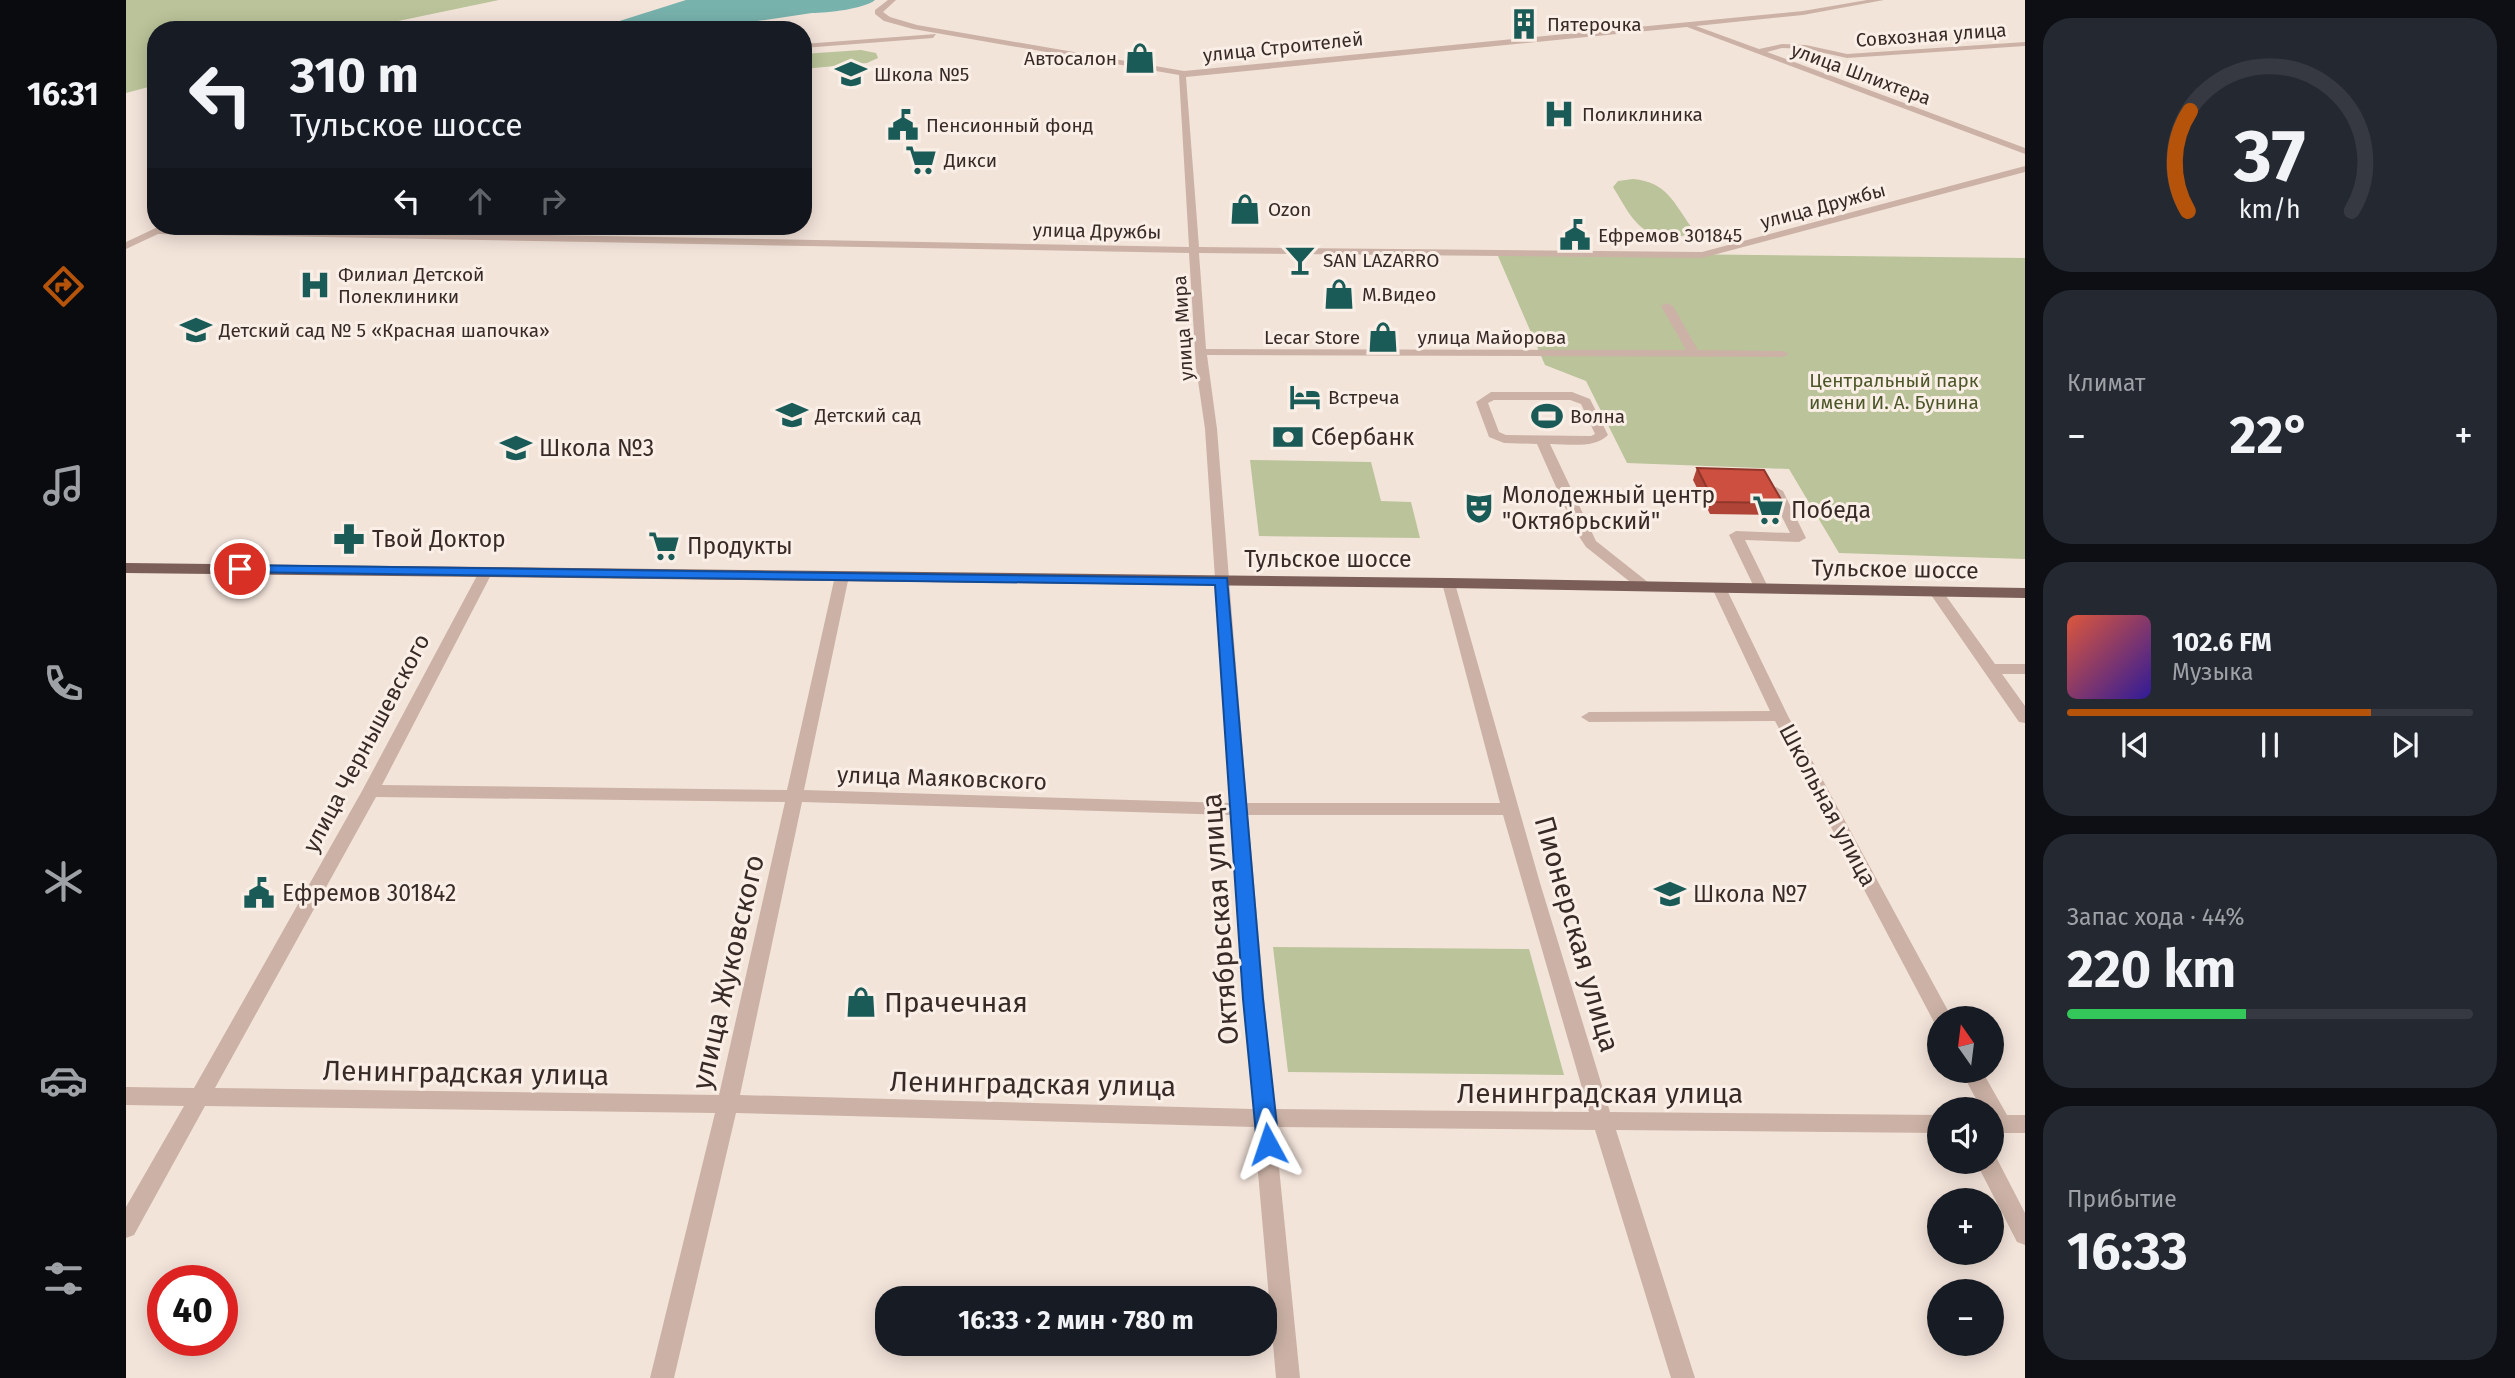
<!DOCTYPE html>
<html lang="ru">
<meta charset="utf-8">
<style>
body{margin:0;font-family:"Fira Sans",sans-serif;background:#242831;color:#f1f3f6;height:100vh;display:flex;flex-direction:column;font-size:26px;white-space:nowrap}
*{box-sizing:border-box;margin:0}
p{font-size:23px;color:#9ea1a6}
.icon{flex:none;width:38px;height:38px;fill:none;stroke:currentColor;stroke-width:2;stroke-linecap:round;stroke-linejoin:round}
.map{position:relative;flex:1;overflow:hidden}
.sheet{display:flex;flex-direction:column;gap:18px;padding:18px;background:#0d0f14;width:490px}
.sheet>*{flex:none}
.guide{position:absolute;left:21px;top:21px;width:665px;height:214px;border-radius:28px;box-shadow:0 4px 18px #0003;background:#171b24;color:#f1f3f6;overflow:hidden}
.needle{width:46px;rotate:346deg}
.tools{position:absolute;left:1801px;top:1006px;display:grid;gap:14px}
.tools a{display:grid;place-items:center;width:77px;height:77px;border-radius:50%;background:#171b24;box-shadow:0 4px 18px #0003;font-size:35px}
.speed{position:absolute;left:21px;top:1265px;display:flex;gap:14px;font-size:35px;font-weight:700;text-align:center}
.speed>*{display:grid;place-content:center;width:91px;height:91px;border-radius:50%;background:#171b24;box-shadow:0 4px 18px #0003;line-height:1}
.speed .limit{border:10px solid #d22;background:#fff;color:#111}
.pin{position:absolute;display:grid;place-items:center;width:60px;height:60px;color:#fff;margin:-30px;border:4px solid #fff;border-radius:50%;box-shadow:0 2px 7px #0007}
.me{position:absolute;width:77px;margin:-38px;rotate:355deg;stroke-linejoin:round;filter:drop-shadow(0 0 5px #0008)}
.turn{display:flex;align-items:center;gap:24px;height:147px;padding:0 28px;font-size:32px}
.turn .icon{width:91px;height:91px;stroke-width:2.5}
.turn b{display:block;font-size:49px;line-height:60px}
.lanes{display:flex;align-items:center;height:66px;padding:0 28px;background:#0003;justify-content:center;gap:35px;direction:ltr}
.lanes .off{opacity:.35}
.big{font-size:52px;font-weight:700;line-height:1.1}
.sheet .card{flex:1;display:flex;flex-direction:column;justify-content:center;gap:10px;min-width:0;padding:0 24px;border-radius:28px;background:#242831}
.sheet .dial{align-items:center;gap:0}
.dial svg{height:182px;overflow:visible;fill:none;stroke:#363941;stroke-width:7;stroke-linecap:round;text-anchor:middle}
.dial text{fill:#f1f3f6;stroke:none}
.song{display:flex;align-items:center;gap:21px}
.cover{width:84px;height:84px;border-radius:10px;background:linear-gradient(135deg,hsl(10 70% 55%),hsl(250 70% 35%))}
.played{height:7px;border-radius:4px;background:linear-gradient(90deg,#b45309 75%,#363941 75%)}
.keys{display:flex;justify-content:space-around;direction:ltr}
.heat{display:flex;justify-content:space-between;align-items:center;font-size:38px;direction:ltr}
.charge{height:10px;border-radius:5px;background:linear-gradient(90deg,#34c759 44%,#363941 0)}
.trip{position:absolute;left:749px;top:1286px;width:402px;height:70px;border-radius:28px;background:#171b24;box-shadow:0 4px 18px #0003;font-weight:700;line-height:70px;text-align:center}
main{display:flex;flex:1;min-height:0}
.tabs{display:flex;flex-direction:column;width:126px;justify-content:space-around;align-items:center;background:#090b0e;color:#9ea1a6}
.tabs .icon{width:49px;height:49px}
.tabs .selected{color:#b45309}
.tabs b{font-size:32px;color:#f1f3f6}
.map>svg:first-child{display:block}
</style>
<main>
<nav class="tabs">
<b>16:31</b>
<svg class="icon selected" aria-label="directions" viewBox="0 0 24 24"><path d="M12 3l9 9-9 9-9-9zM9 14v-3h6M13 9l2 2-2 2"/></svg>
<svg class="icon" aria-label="music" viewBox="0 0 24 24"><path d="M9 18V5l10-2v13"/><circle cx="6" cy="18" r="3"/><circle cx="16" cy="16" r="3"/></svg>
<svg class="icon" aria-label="phone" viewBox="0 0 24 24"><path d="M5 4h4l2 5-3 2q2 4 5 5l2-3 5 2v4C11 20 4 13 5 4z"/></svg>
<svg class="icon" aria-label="climate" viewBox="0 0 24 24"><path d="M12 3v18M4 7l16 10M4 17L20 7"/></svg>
<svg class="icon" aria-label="car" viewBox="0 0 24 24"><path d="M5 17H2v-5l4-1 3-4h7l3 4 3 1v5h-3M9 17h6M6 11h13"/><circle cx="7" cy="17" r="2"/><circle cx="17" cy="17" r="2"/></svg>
<svg class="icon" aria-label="filters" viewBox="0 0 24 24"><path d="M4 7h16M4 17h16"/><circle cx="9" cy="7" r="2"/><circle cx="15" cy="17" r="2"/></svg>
</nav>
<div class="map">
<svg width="1899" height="1378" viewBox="0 0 1899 1378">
<rect width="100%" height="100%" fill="#f3e4da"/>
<g fill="#bac399">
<polygon points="0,0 373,0 229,30 30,30 30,85 0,93"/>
<polygon points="735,50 750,53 752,58 741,63 677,69 677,54"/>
<path d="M1507,179C1541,182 1547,202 1566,228L1565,232C1557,237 1548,238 1538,237C1510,233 1501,209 1487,187L1492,181Z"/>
<polygon points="1455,253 1899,258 1899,559 1713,553 1663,469 1501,463 1460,381 1419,365 1372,256"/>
<polygon points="1124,460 1245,462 1255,501 1285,502 1294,538 1133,536"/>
<polygon points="1147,947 1403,949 1438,1075 1162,1072"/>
</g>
<path fill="#78b2ad" d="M560,0H749C738,9 701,13 686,13L571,30H465Z"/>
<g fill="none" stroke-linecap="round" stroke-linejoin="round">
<g fill="#ccb2a6" fill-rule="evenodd">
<path d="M762,0H770L757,12L764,17L791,25L1058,71L1677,11L1741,0H1758L1677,15L1570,26L1633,49L1656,44L1680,45L1721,54L1899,42V46L1721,58L1680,49L1656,48L1641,52L1899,148V154L1561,27L1060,77L1073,247L1576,252L1899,166V172L1576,258L1073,253L1080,349L1560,350L1535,306L1541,303L1547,306L1572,350L1657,351L1663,354L1657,357L1081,355L1091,429L1121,803H1374L1316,583L1323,579L1328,580L1414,883L1484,1112L1813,1115V1133L1490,1130L1569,1378H1545L1469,1130L1149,1127L1174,1378H1150L1128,1127L610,1113L548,1378H524L589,1113L79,1106L8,1235L0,1238V1207L58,1106L0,1105V1087L68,1088L236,791L354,570H364L366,573L256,785L661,790L709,576L716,572L723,576L678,790L1104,803L1079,429L1070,367L1063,253L32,234L0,249V242L34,226H43V228L1063,247L1053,75L787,29L758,21L749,14V10ZM250,797L659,802L593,1095L89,1088ZM676,802L1105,815L1127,1109L614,1095ZM1122,815H1377L1463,1112L1148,1109Z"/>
<polygon points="810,34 807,38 677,48 677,44"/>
<path d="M1365,392H1446L1464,399L1482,435C1468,449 1443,444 1424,444L1470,541L1523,583L1525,586L1523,589H1513L1460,547L1450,532L1411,444L1378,443L1363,437L1350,402ZM1368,400H1444L1455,404L1469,434L1465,436L1380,435L1373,432L1362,403Z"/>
<polygon points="1650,487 1657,491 1680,538 1673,542 1619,540 1643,589 1636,593 1629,589 1603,535 1610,531 1664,533 1643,491"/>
<polygon points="1593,584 1600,588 1662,716 1826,1018 1813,1018 1813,1025 1809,1024 1649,721 1463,722 1455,717 1463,712 1644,711 1586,588"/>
<polygon points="1810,588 1815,589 1869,664 1899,664 1899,674 1876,674 1899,706 1899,723 1893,722 1803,592"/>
<polygon points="1835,1071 1856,1071 1881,1115 1899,1115 1899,1133 1866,1133 1866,1110 1856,1110"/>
<polygon points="1866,1154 1869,1155 1899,1213 1899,1245 1891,1242 1850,1162 1866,1162"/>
</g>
<polygon fill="#7a5e57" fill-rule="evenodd" points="0,563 1323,578 1899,588 1899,598 1323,588 0,573"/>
</g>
<polygon fill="#b04436" points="1571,468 1657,503 1652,515 1584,514 1567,480"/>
<polygon fill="#cd4f3f" stroke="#90372c" stroke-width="2" points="1571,468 1638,470 1657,503 1588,502"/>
<polygon fill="#1a73e8" stroke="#114b97" stroke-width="2" points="114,565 1101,578 1137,999 1153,1144 1149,1151 1142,1153 1134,1151 1131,1144 1117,999 1089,585 108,572 106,569"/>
<defs>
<symbol id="building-bare" viewBox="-9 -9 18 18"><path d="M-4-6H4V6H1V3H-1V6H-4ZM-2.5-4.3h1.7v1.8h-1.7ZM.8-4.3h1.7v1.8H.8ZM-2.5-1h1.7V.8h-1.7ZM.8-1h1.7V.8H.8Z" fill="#1a5b57" stroke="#faefe7" stroke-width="2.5" paint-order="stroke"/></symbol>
<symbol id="shop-bare" viewBox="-9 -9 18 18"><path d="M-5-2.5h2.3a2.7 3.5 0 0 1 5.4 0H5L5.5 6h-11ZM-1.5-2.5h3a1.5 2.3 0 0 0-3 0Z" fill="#1a5b57" stroke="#faefe7" stroke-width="2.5" paint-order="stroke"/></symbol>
<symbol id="school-bare" viewBox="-9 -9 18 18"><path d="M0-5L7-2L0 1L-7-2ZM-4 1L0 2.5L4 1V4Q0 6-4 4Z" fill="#1a5b57" stroke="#faefe7" stroke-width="2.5" paint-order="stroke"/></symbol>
<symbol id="hospital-bare" viewBox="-9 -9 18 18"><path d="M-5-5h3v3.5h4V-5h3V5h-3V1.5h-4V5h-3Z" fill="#1a5b57" stroke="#faefe7" stroke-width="2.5" paint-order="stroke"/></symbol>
<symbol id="civic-bare" viewBox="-9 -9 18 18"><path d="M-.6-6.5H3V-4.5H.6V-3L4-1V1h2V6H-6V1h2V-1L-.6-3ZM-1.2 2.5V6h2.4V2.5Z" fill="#1a5b57" stroke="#faefe7" stroke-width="2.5" paint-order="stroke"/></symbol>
<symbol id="supermarket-bare" viewBox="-9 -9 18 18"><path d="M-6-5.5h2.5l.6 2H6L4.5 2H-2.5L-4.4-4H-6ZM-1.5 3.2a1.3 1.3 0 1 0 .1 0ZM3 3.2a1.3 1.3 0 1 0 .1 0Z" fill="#1a5b57" stroke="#faefe7" stroke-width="2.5" paint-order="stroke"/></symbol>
<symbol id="bar-bare" viewBox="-9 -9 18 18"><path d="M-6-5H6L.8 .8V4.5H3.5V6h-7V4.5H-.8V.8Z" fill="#1a5b57" stroke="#faefe7" stroke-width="2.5" paint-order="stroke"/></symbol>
<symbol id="hotel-bare" viewBox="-9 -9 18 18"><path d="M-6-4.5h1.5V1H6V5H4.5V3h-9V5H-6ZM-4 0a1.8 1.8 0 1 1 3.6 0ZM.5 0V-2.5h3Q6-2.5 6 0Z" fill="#1a5b57" stroke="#faefe7" stroke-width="2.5" paint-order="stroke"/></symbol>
<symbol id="stadium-bare" viewBox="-9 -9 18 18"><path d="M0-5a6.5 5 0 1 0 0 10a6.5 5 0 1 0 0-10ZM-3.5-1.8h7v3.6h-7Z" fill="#1a5b57" stroke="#faefe7" stroke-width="2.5" paint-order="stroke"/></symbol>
<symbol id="bank-bare" viewBox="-9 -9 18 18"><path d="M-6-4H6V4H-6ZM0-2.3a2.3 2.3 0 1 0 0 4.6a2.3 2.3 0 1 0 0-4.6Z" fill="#1a5b57" stroke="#faefe7" stroke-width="2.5" paint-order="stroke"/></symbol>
<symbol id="theatre-bare" viewBox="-9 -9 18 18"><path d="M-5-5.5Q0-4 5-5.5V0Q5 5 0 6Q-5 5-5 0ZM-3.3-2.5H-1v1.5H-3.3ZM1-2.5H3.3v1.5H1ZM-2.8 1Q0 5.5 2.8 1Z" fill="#1a5b57" stroke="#faefe7" stroke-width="2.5" paint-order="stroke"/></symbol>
<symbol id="pharmacy-bare" viewBox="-9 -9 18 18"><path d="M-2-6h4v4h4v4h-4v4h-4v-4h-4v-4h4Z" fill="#1a5b57" stroke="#faefe7" stroke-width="2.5" paint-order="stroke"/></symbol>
</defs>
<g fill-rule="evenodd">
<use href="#building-bare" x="1376" y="2" width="44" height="44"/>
<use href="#shop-bare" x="992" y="36" width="44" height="44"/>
<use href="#school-bare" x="703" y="52" width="44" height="44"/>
<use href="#hospital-bare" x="1411" y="92" width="44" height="44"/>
<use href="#civic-bare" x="755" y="103" width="44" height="44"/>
<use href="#supermarket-bare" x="773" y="138" width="44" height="44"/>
<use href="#shop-bare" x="1097" y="187" width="44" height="44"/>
<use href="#civic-bare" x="1427" y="213" width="44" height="44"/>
<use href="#bar-bare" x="1152" y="238" width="44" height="44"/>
<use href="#hospital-bare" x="167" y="263" width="44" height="44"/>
<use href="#shop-bare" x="1191" y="272" width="44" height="44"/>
<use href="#school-bare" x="48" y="308" width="44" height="44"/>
<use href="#shop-bare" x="1235" y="315" width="44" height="44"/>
<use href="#hotel-bare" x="1157" y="375" width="44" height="44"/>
<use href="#school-bare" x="644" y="393" width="44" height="44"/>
<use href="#stadium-bare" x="1399" y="394" width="44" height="44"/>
<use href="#bank-bare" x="1140" y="415" width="44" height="44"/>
<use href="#school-bare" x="368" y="426" width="44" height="44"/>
<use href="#theatre-bare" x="1331" y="486" width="44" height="44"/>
<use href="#supermarket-bare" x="1620" y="488" width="44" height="44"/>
<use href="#pharmacy-bare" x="201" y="517" width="44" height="44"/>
<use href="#supermarket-bare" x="516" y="524" width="44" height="44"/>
<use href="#civic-bare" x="111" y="871" width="44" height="44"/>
<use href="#school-bare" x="1522" y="872" width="44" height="44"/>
<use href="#shop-bare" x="713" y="980" width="44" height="44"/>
</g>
<g text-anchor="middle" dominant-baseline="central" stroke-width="6" stroke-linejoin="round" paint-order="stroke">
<g font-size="19" fill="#372a27" stroke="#faefe7" text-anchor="start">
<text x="1421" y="24">Пятерочка</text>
<text x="991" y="58" text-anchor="end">Автосалон</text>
<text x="748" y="74">Школа №5</text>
<text x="1456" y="114">Поликлиника</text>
<text x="800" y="125">Пенсионный фонд</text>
<text x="818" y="160">Дикси</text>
<text x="1142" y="209">Ozon</text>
<text x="1472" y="235">Ефремов 301845</text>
<text x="1197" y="260">SAN LAZARRO</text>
<text x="212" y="274">Филиал Детской<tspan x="212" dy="22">Полеклиники</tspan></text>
<text x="1236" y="294">М.Видео</text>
<text x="93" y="330">Детский сад № 5 «Красная шапочка»</text>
<text x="1234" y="337" text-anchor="end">Lecar Store</text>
<text x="1202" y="397">Встреча</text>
<text x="689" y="415">Детский сад</text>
<text x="1444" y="416">Волна</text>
</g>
<g font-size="19" fill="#372a27" stroke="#faefe7">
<text transform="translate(1805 35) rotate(-4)">Совхозная улица</text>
<text transform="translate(1157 47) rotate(-6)">улица Строителей</text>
<text transform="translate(1735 74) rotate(20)">улица Шлихтера</text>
<text transform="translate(1697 206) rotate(-15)">улица Дружбы</text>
<text transform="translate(971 231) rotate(1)">улица Дружбы</text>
<text transform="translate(1057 328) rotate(-94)">улица Мира</text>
<text x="1366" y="337">улица Майорова</text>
</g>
<g font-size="19" fill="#4c5729" stroke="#faefe7">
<text x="1768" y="380">Центральный парк<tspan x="1768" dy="22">имени И. А. Бунина</tspan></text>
</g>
<g font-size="23" fill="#372a27" stroke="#faefe7" text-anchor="start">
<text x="1185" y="437">Сбербанк</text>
<text x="413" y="448">Школа №3</text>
<text x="1376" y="495">Молодежный центр<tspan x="1376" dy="26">"Октябрьский"</tspan></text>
<text x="1665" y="510">Победа</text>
<text x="246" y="539">Твой Доктор</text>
<text x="561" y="546">Продукты</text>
<text x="156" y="893">Ефремов 301842</text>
<text x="1567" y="894">Школа №7</text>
</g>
<g font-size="23" fill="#372a27" stroke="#faefe7">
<text x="1202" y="559">Тульское шоссе</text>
<text transform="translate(1769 569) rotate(1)">Тульское шоссе</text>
<text transform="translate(240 743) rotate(-62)">улица Чернышевского</text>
<text transform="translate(816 778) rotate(2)">улица Маяковского</text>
<text transform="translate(1702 805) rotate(62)">Школьная улица</text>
</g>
<g font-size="28" fill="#372a27" stroke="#faefe7">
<text transform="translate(1094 919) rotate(-94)">Октябрьская улица</text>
<text transform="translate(1451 934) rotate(74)">Пионерская улица</text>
<text transform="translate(602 972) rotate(-77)">улица Жуковского</text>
<text transform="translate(340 1073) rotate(1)">Ленинградская улица</text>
<text transform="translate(907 1084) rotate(1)">Ленинградская улица</text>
<text x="1474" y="1093">Ленинградская улица</text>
</g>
<g font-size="28" fill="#372a27" stroke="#faefe7" text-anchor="start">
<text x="758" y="1002">Прачечная</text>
</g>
</g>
</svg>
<div class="tools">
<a><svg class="needle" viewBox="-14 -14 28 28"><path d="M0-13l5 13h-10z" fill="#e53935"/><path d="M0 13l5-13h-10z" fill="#9ea1a6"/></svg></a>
<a><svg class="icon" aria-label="sound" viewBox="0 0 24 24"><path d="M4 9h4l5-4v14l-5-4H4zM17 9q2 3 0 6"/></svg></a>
<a>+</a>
<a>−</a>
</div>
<div class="speed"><div class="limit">40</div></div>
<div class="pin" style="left:114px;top:569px;background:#d93025"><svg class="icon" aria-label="arrive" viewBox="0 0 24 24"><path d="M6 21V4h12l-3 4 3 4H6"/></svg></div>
<svg class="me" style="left:1142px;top:1144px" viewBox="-20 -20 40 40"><path d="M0-17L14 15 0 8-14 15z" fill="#1a73e8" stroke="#fff" stroke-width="4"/></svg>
<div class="trip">16:33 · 2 мин · 780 m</div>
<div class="guide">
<div class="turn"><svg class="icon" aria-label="left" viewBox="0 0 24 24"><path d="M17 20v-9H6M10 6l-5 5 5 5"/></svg><div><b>310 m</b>Тульское шоссе</div></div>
<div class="lanes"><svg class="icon" aria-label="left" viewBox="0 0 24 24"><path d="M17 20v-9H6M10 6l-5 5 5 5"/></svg><svg class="icon off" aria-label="ahead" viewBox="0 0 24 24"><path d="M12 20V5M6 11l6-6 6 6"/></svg><svg class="icon off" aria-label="right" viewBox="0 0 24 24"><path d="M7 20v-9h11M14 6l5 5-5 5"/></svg></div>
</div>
</div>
<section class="sheet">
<div class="card dial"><svg viewBox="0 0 100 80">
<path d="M14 69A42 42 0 1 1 86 69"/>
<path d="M14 69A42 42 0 0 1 15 25" stroke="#b45309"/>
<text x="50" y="56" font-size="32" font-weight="700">37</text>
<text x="50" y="72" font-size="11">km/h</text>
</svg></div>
<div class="card"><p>Климат</p>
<div class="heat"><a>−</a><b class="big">22°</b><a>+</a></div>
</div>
<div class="card">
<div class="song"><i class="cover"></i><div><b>102.6 FM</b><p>Музыка</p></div></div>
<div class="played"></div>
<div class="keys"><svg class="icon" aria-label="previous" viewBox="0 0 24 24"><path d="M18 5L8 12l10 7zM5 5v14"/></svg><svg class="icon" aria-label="pause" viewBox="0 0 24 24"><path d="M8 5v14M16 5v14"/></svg><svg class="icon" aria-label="next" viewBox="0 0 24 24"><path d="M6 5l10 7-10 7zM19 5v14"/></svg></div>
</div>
<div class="card"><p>Запас хода · 44%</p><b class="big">220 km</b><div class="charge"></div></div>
<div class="card"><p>Прибытие</p><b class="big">16:33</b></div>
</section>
</main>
